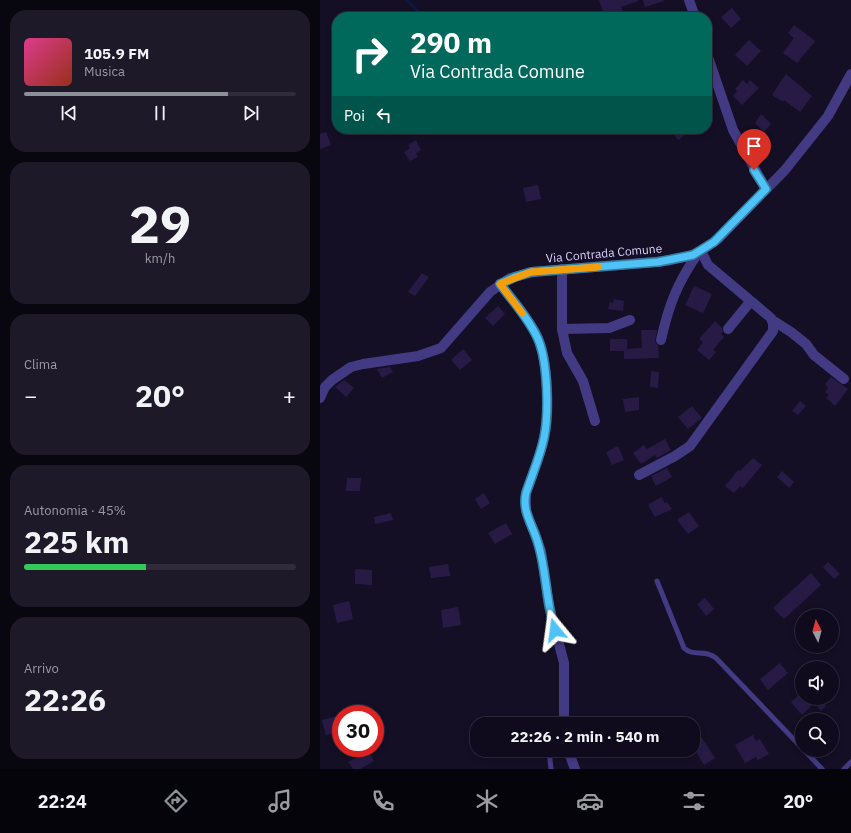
<!DOCTYPE html>
<html lang="it">
<meta charset="utf-8">
<style>
body{margin:0;font-family:"IBM Plex Sans",sans-serif;background:#1d1929;color:#f1f3f6;height:100vh;display:flex;flex-direction:column;font-size:15px;white-space:nowrap}
*{box-sizing:border-box;margin:0}
p{font-size:13px;color:#9b9ba3}
.icon{flex:none;width:22px;height:22px;fill:none;stroke:currentColor;stroke-width:2;stroke-linecap:round;stroke-linejoin:round}
.map{position:relative;flex:1;overflow:hidden}
.details{display:flex;flex-direction:column;gap:10px;padding:10px;background:#08060f;width:320px}
.details>*{flex:none}
.guide{position:absolute;left:12px;top:12px;width:380px;height:122px;border-radius:16px;box-shadow:0 2px 6px #0003,0 0 0 1px #2f2b3b;background:#00695c;color:#fff;overflow:hidden}
.needle{width:26px;rotate:354deg}
.tools{position:absolute;left:475px;top:609px;display:grid;gap:8px}
.tools a{display:grid;place-items:center;width:44px;height:44px;border-radius:50%;background:#0f0b1c;box-shadow:0 2px 6px #0003,0 0 0 1px #2f2b3b;font-size:20px}
.speed{position:absolute;left:12px;top:705px;display:flex;gap:8px;font-size:20px;font-weight:700;text-align:center}
.speed>*{display:grid;place-content:center;width:52px;height:52px;border-radius:50%;background:#0f0b1c;box-shadow:0 2px 6px #0003,0 0 0 1px #2f2b3b;line-height:1}
.speed .limit{border:6px solid #d22;background:#fff;color:#111}
.pin{position:absolute;display:grid;place-items:center;width:34px;height:34px;color:#fff;margin:-41px -17px;border-radius:50% 50% 50% 0;rotate:-45deg;box-shadow:0 0 4px #0007}
.pin .icon{rotate:45deg}
.me{position:absolute;width:44px;margin:-22px;rotate:344deg;stroke-linejoin:round;filter:drop-shadow(0 0 3px #0008)}
.turn{display:flex;align-items:center;gap:14px;height:84px;padding:0 12px;font-size:18px}
.turn .icon{width:52px;height:52px;stroke-width:2.5}
.turn b{display:block;font-size:28px;line-height:34px}
.then{display:flex;align-items:center;height:38px;padding:0 12px;background:#0003;gap:8px;font-size:15px}
.big{font-size:30px;font-weight:700;line-height:1.1}
.details .widget{flex:1;display:flex;flex-direction:column;justify-content:center;gap:6px;min-width:0;padding:0 14px;border-radius:16px;background:#1d1929}
.details .dial{align-items:center;gap:0}
.dial b{font-size:52px;line-height:1}
.song{display:flex;align-items:center;gap:12px}
.cover{width:48px;height:48px;border-radius:6px;background:linear-gradient(135deg,hsl(330 70% 55%),hsl(10 70% 35%))}
.played{height:4px;border-radius:2px;background:linear-gradient(90deg,#8c9099 75%,#2f2b3b 75%)}
.keys{display:flex;justify-content:space-around;direction:ltr}
.heat{display:flex;justify-content:space-between;align-items:center;font-size:22px;direction:ltr}
.charge{height:6px;border-radius:3px;background:linear-gradient(90deg,#34c759 45%,#2f2b3b 0)}
.trip{position:absolute;left:150px;top:717px;width:230px;height:40px;border-radius:16px;background:#0f0b1c;box-shadow:0 2px 6px #0003,0 0 0 1px #2f2b3b;font-weight:700;line-height:40px;text-align:center}
.dock{display:flex;height:64px;justify-content:space-around;align-items:center;background:#06040b;color:#9b9ba3}
.dock .icon{width:28px;height:28px}
.dock .on{color:#8c9099}
.dock b{font-size:18px;color:#f1f3f6}
main{display:flex;flex:1;min-height:0}
.map>svg:first-child{display:block}
</style>
<main>
<section class="details">
<div class="widget">
<div class="song"><i class="cover"></i><div><b>105.9 FM</b><p>Musica</p></div></div>
<div class="played"></div>
<div class="keys"><svg class="icon" aria-label="previous" viewBox="0 0 24 24"><path d="M18 5L8 12l10 7zM5 5v14"/></svg><svg class="icon" aria-label="pause" viewBox="0 0 24 24"><path d="M8 5v14M16 5v14"/></svg><svg class="icon" aria-label="next" viewBox="0 0 24 24"><path d="M6 5l10 7-10 7zM19 5v14"/></svg></div>
</div>
<div class="widget dial"><b>29</b><p>km/h</p></div>
<div class="widget"><p>Clima</p>
<div class="heat"><a>−</a><b class="big">20°</b><a>+</a></div>
</div>
<div class="widget"><p>Autonomia · 45%</p><b class="big">225 km</b><div class="charge"></div></div>
<div class="widget"><p>Arrivo</p><b class="big">22:26</b></div>
</section>
<div class="map">
<svg width="531" height="769" viewBox="0 0 531 769">
<rect width="100%" height="100%" fill="#140f25"/>
<g fill="none" stroke-linecap="round" stroke-linejoin="round">
<polyline stroke="#0a1a43" stroke-width="2.5" points="87,0 103,17"/>
</g>
<g fill="#271b46">
<polygon points="279,0 318,0 318,1 301,7 304,14 295,17 285,17"/>
<polygon points="323,0 343,0 344,1 325,7"/>
<polygon points="412,8 421,19 411,28 401,17"/>
<polygon points="474,25 495,41 477,63 463,53 474,38 468,33"/>
<polygon points="429,40 441,51 427,66 415,55"/>
<polygon points="466,74 492,96 480,112 464,100 463,102 452,95"/>
<polygon points="423,80 427,84 430,80 439,88 422,105 413,96 417,91 415,89"/>
<polygon points="441,114 451,124 444,132 435,123"/>
<polygon points="350,129 373,129 358,140"/>
<polygon points="6,132 11,145 0,149 0,134"/>
<polygon points="96,140 101,150 96,153 98,157 90,161 84,152 90,148 88,145"/>
<polygon points="218,185 221,199 206,202 203,188"/>
<polygon points="102,273 109,277 95,296 88,292"/>
<polygon points="374,286 392,294 383,313 365,305"/>
<polygon points="294,299 304,301 303,311 288,309 290,302 293,303"/>
<polygon points="178,306 185,314 173,326 165,318"/>
<polygon points="395,321 402,328 403,332 401,334 404,337 393,350 396,352 389,360 377,350 383,342 379,339"/>
<polygon points="321,330 337,330 335,341 338,346 339,358 304,359 304,351 290,351 290,339 307,339 307,349 322,348"/>
<polygon points="143,349 152,360 140,370 131,360"/>
<polygon points="70,367 73,372 62,378 57,369"/>
<polygon points="331,371 339,372 338,388 330,387"/>
<polygon points="511,377 528,389 515,406 506,398 509,395 505,392 508,388 505,384"/>
<polygon points="24,380 34,388 26,397 15,387"/>
<polygon points="319,397 319,410 305,412 303,399"/>
<polygon points="480,401 486,406 478,415 472,411"/>
<polygon points="372,406 382,418 368,429 358,417"/>
<polygon points="345,439 351,450 337,458 335,455 321,464 313,453 324,445 327,449"/>
<polygon points="298,446 304,460 292,465 286,452"/>
<polygon points="433,458 442,465 423,488 420,486 414,493 405,486 418,470 420,471"/>
<polygon points="347,468 352,477 336,486 331,476"/>
<polygon points="462,471 474,482 469,488 457,477"/>
<polygon points="27,478 41,478 40,491 26,491"/>
<polygon points="164,493 170,503 161,509 155,499"/>
<polygon points="341,497 345,503 347,502 352,509 335,517 328,505"/>
<polygon points="369,512 379,526 368,534 357,520"/>
<polygon points="71,513 73,520 55,524 54,517"/>
<polygon points="186,523 192,534 175,544 168,533"/>
<polygon points="508,562 520,574 514,579 503,567"/>
<polygon points="128,564 130,576 111,578 109,567"/>
<polygon points="35,569 52,570 52,585 35,584"/>
<polygon points="491,573 501,585 464,619 453,608"/>
<polygon points="385,598 394,609 386,616 377,604"/>
<polygon points="29,601 33,619 17,623 13,605"/>
<polygon points="138,607 141,625 123,628 121,610"/>
<polygon points="460,663 468,673 448,690 440,679"/>
<polygon points="481,693 482,698 485,698 492,705 482,715 471,702"/>
<polygon points="490,698 499,698 506,706 501,711"/>
<polygon points="43,704 44,707 48,705 51,712 48,714 29,714 38,710 37,707"/>
<polygon points="18,716 19,722 21,721 21,731 6,735 2,720"/>
<polygon points="378,732 395,758 384,765 373,747 373,735"/>
<polygon points="433,735 436,741 440,739 449,754 438,760 436,757 425,763 415,745"/>
<polygon points="47,748 54,761 40,769 33,769 28,762 37,757 35,754"/>
</g>
<g fill="none" stroke-linecap="round" stroke-linejoin="round">
<g stroke="#433a84" stroke-width="5">
<path d="M337,581L364,648C373,657 385,649 396,658L482,748"/>
<polyline points="229,750 231,769"/>
<polyline points="484,750 502,769"/>
<polyline points="524,769 531,762"/>
</g>
<g stroke="#433a84" stroke-width="10">
<polyline points="369,0 375,17"/>
<polyline points="387,54 413,130 446,189"/>
<polyline points="242,269 242,329 289,328 310,320"/>
<path d="M180,284C193,301 208,317 217,336C228,360 230,412 224,438C220,457 212,475 206,493V511L221,551L229,606L244,663V724"/>
<polyline points="452,320 471,332 486,344 494,355 524,379"/>
<polyline points="242,329 247,353 263,381 275,421"/>
<polyline points="408,329 430,302"/>
<path d="M341,340C349,304 357,284 378,253"/>
<polyline points="0,398 5,387 12,380 31,367 43,364 98,356 121,348 170,292 190,278 214,272 346,261 369,256 381,251 398,239 465,170 508,116 531,74"/>
<polyline points="319,475 355,456 370,446 453,331 453,324 451,318 388,265 381,251"/>
<polyline points="248,750 255,769"/>
</g>
</g>
<g fill="none" stroke-linecap="round" stroke-linejoin="round">
<defs>
<path id="route" d="M235,630C225,600 227,567 216,537C211,523 202,509 206,493C212,475 220,457 224,438C229,414 228,362 218,339C209,319 193,301 180,284L195,277L211,272L338,262L373,255L394,242L446,189L434,170"/>
</defs>
<use href="#route" stroke="#337fa1" stroke-width="10"/>
<use href="#route" stroke="#4fc3f7" stroke-width="7"/>
<polyline stroke="#f59e0b" stroke-width="7" points="202,313 180,284 182,283 211,272 278,267"/>
</g>
<g text-anchor="middle" dominant-baseline="central" stroke-width="4" stroke-linejoin="round" paint-order="stroke">
<g font-size="12" fill="#dcd3ff" stroke="#140f25">
<text transform="translate(284 253) rotate(-5)">Via Contrada Comune</text>
</g>
</g>
</svg>
<div class="tools">
<a><svg class="needle" viewBox="-14 -14 28 28"><path d="M0-13l5 13h-10z" fill="#e53935"/><path d="M0 13l5-13h-10z" fill="#9b9ba3"/></svg></a>
<a><svg class="icon" aria-label="sound" viewBox="0 0 24 24"><path d="M4 9h4l5-4v14l-5-4H4zM17 9q2 3 0 6"/></svg></a>
<a><svg class="icon" aria-label="search" viewBox="0 0 24 24"><circle cx="10" cy="10" r="6"/><path d="M15 15l6 6"/></svg></a>
</div>
<div class="speed"><div class="limit">30</div></div>
<div class="pin" style="left:434px;top:170px;background:#d93025"><svg class="icon" aria-label="arrive" viewBox="0 0 24 24"><path d="M6 21V4h12l-3 4 3 4H6"/></svg></div>
<svg class="me" style="left:235px;top:630px" viewBox="-20 -20 40 40"><path d="M0-17L14 15 0 8-14 15z" fill="#4fc3f7" stroke="#fff" stroke-width="4"/></svg>
<div class="trip">22:26 · 2 min · 540 m</div>
<div class="guide">
<div class="turn"><svg class="icon" aria-label="right" viewBox="0 0 24 24"><path d="M7 20v-9h11M14 6l5 5-5 5"/></svg><div><b>290 m</b>Via Contrada Comune</div></div>
<div class="then">Poi<svg class="icon" aria-label="left" viewBox="0 0 24 24"><path d="M17 20v-9H6M10 6l-5 5 5 5"/></svg></div>
</div>
</div>
</main>
<nav class="dock">
<b>22:24</b>
<svg class="icon on" aria-label="directions" viewBox="0 0 24 24"><path d="M12 3l9 9-9 9-9-9zM9 14v-3h6M13 9l2 2-2 2"/></svg>
<svg class="icon" aria-label="music" viewBox="0 0 24 24"><path d="M9 18V5l10-2v13"/><circle cx="6" cy="18" r="3"/><circle cx="16" cy="16" r="3"/></svg>
<svg class="icon" aria-label="phone" viewBox="0 0 24 24"><path d="M5 4h4l2 5-3 2q2 4 5 5l2-3 5 2v4C11 20 4 13 5 4z"/></svg>
<svg class="icon" aria-label="climate" viewBox="0 0 24 24"><path d="M12 3v18M4 7l16 10M4 17L20 7"/></svg>
<svg class="icon" aria-label="car" viewBox="0 0 24 24"><path d="M5 17H2v-5l4-1 3-4h7l3 4 3 1v5h-3M9 17h6M6 11h13"/><circle cx="7" cy="17" r="2"/><circle cx="17" cy="17" r="2"/></svg>
<svg class="icon" aria-label="filters" viewBox="0 0 24 24"><path d="M4 7h16M4 17h16"/><circle cx="9" cy="7" r="2"/><circle cx="15" cy="17" r="2"/></svg>
<b>20°</b>
</nav>
